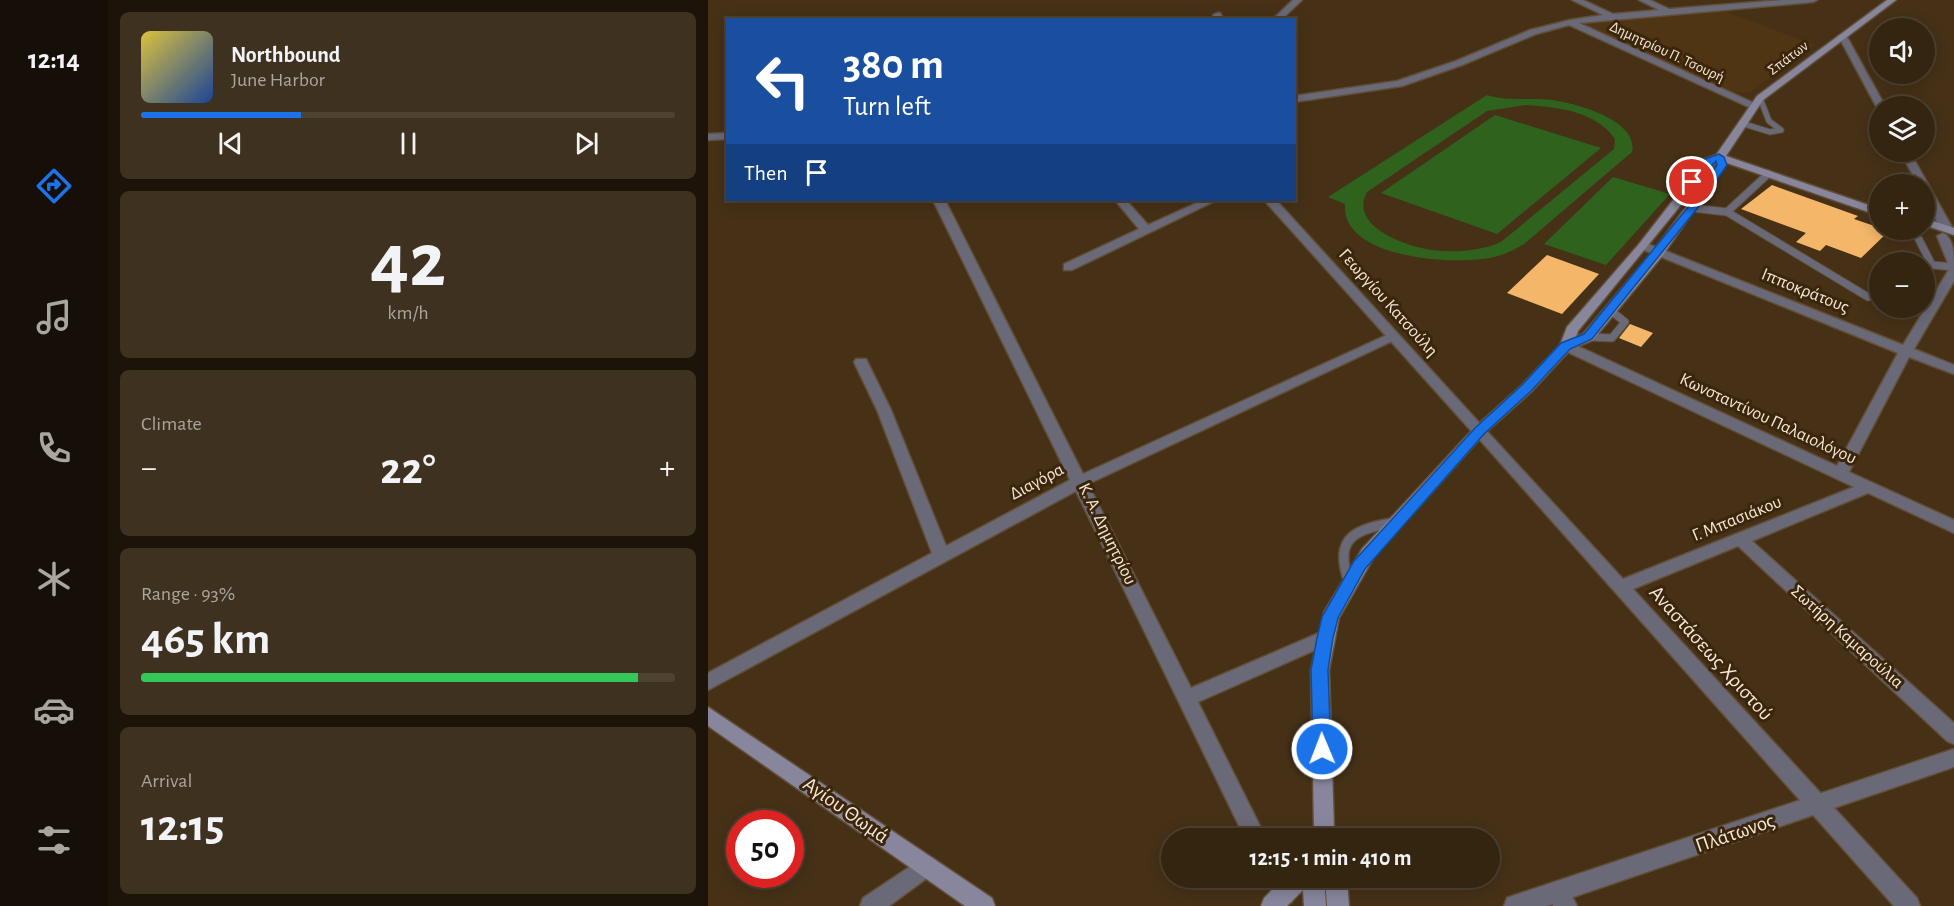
<!DOCTYPE html>
<meta charset="utf-8">
<style>
body{margin:0;font-family:"Alegreya Sans",sans-serif;background:#3f311f;color:#f1f3f6;height:100vh;display:flex;flex-direction:column;font-size:22px;white-space:nowrap}
*{box-sizing:border-box;margin:0}
p{font-size:20px;color:#a9a59f}
.icon{flex:none;width:33px;height:33px;fill:none;stroke:currentColor;stroke-width:2;stroke-linecap:round;stroke-linejoin:round}
.map{position:relative;flex:1;overflow:hidden}
.side{display:flex;flex-direction:column;gap:12px;padding:12px;background:#1d1409;width:600px}
.side>*{flex:none}
.hud{position:absolute;left:18px;top:18px;width:570px;height:183px;border-radius:0px;box-shadow:0 3px 15px #0003,0 0 0 2px #4e4231;background:#1a4fa0;color:#fff;overflow:hidden}
.controls{position:absolute;left:1161px;top:18px;display:grid;gap:12px}
.controls a{display:grid;place-items:center;width:66px;height:66px;border-radius:50%;background:#342511;box-shadow:0 3px 15px #0003,0 0 0 2px #4e4231;font-size:30px}
.speed{position:absolute;left:18px;top:810px;display:flex;gap:12px;font-size:30px;font-weight:700;text-align:center}
.speed>*{display:grid;place-content:center;width:78px;height:78px;border-radius:50%;background:#342511;box-shadow:0 3px 15px #0003,0 0 0 2px #4e4231;line-height:1}
.speed .limit{border:9px solid #d22;background:#fff;color:#111}
.pin{position:absolute;display:grid;place-items:center;width:51px;height:51px;color:#fff;margin:-26px;border:3px solid #fff;border-radius:50%;box-shadow:0 2px 6px #0007}
.me{position:absolute;width:66px;margin:-33px;rotate:359deg;stroke-linejoin:round;filter:drop-shadow(0 0 4px #0008)}
.turn{display:flex;align-items:center;gap:21px;height:126px;padding:0 18px;font-size:27px}
.turn .icon{width:78px;height:78px;stroke-width:2.5}
.turn b{display:block;font-size:42px;line-height:51px}
.then{display:flex;align-items:center;height:57px;padding:0 18px;background:#0003;gap:12px;font-size:22px}
.big{font-size:45px;font-weight:700;line-height:1.1}
.side .widget{flex:1;display:flex;flex-direction:column;justify-content:center;gap:9px;min-width:0;padding:0 21px;border-radius:9px;background:#3f311f}
.side .dial{align-items:center;gap:0}
.dial b{font-size:78px;line-height:1}
.song{display:flex;align-items:center;gap:18px}
.cover{width:72px;height:72px;border-radius:9px;background:linear-gradient(135deg,hsl(50 70% 55%),hsl(220 70% 35%))}
.played{height:6px;border-radius:3px;background:linear-gradient(90deg,#1a73e8 30%,#4e4231 30%)}
.keys{display:flex;justify-content:space-around;direction:ltr}
.heat{display:flex;justify-content:space-between;align-items:center;font-size:33px;direction:ltr}
.charge{height:9px;border-radius:4px;background:linear-gradient(90deg,#34c759 93%,#4e4231 0)}
.trip{position:absolute;left:453px;top:828px;width:339px;height:60px;border-radius:30px;background:#342511;box-shadow:0 3px 15px #0003,0 0 0 2px #4e4231;font-weight:700;line-height:60px;text-align:center}
main{display:flex;flex:1;min-height:0}
.tabs{display:flex;flex-direction:column;width:108px;justify-content:space-around;align-items:center;background:#150f07;color:#a9a59f}
.tabs .icon{width:42px;height:42px}
.tabs .selected{color:#1a73e8}
.tabs b{font-size:27px;color:#f1f3f6}
.map>svg:first-child{display:block}
</style>
<main>
<nav class="tabs">
<b>12:14</b>
<svg class="icon selected" aria-label="directions" viewBox="0 0 24 24"><path d="M12 3l9 9-9 9-9-9zM9 14v-3h6M13 9l2 2-2 2"/></svg>
<svg class="icon" aria-label="music" viewBox="0 0 24 24"><path d="M9 18V5l10-2v13"/><circle cx="6" cy="18" r="3"/><circle cx="16" cy="16" r="3"/></svg>
<svg class="icon" aria-label="phone" viewBox="0 0 24 24"><path d="M5 4h4l2 5-3 2q2 4 5 5l2-3 5 2v4C11 20 4 13 5 4z"/></svg>
<svg class="icon" aria-label="climate" viewBox="0 0 24 24"><path d="M12 3v18M4 7l16 10M4 17L20 7"/></svg>
<svg class="icon" aria-label="car" viewBox="0 0 24 24"><path d="M5 17H2v-5l4-1 3-4h7l3 4 3 1v5h-3M9 17h6M6 11h13"/><circle cx="7" cy="17" r="2"/><circle cx="17" cy="17" r="2"/></svg>
<svg class="icon" aria-label="filters" viewBox="0 0 24 24"><path d="M4 7h16M4 17h16"/><circle cx="9" cy="7" r="2"/><circle cx="15" cy="17" r="2"/></svg>
</nav>
<section class="side">
<div class="widget">
<div class="song"><i class="cover"></i><div><b>Northbound</b><p>June Harbor</p></div></div>
<div class="played"></div>
<div class="keys"><svg class="icon" aria-label="previous" viewBox="0 0 24 24"><path d="M18 5L8 12l10 7zM5 5v14"/></svg><svg class="icon" aria-label="pause" viewBox="0 0 24 24"><path d="M8 5v14M16 5v14"/></svg><svg class="icon" aria-label="next" viewBox="0 0 24 24"><path d="M6 5l10 7-10 7zM19 5v14"/></svg></div>
</div>
<div class="widget dial"><b>42</b><p>km/h</p></div>
<div class="widget"><p>Climate</p>
<div class="heat"><a>−</a><b class="big">22°</b><a>+</a></div>
</div>
<div class="widget"><p>Range · 93%</p><b class="big">465 km</b><div class="charge"></div></div>
<div class="widget"><p>Arrival</p><b class="big">12:15</b></div>
</section>
<div class="map">
<svg width="1246" height="906" viewBox="0 0 1246 906">
<rect width="100%" height="100%" fill="#463117"/>
<polygon fill="#4f3514" points="1011,9 1106,45 1041,93 1020,92 876,26 880,22 920,17"/>
<g fill="#2e621d" fill-rule="evenodd">
<path d="M779,95C800,102 822,97 844,100C867,103 931,120 924,152L816,244C803,252 789,258 773,259C738,264 633,257 637,204L620,197ZM818,105C849,107 888,111 907,139L906,149L793,242C772,251 748,253 725,250C700,247 640,227 659,192L779,111Z"/>
<polygon points="787,115 893,148 789,234 673,193"/>
<polygon points="905,177 962,194 898,265 836,244"/>
</g>
<g fill="#f4b669">
<polygon points="1064,185 1150,216 1146,219 1181,231 1153,258 1118,245 1112,251 1088,242 1098,233 1033,209"/>
<polygon points="839,255 891,274 854,314 799,293"/>
<polygon points="922,324 945,333 933,347 911,338"/>
</g>
<g fill="none" stroke-linecap="round" stroke-linejoin="round">
<defs>
<polyline id="service-far2" points="1033,123 1062,132 1073,130 1061,121 1052,98"/>
<g id="service-far1">
<polyline points="984,208 1019,212 1160,297 1172,292"/>
<polyline points="1019,212 1060,174"/>
<polyline points="1206,230 1224,265"/>
<polyline points="1216,268 1224,265 1246,267"/>
<polyline points="880,337 904,338 917,322 902,310"/>
</g>
<path id="service" d="M641,582C624,536 649,529 689,522"/>
<g id="minor">
<polygon points="585,0 594,0 573,20 564,20"/>
<polygon points="864,0 875,0 905,14 951,10 931,0 942,0 961,9 1075,0 1109,0 1105,2 871,23 1048,104 1050,106 1045,109 861,25 828,34 754,65 694,86 586,102 586,96 689,81 748,61 822,30 862,20 895,15"/>
<polygon points="509,13 512,13 516,20 508,20 505,15"/>
<polygon points="1132,35 1139,37 1177,106 1172,106 1172,108 1168,106 1131,37"/>
<polygon points="1192,152 1202,152 1245,229 1243,231 1235,231 1233,229 1216,199 1216,184 1210,184"/>
<polygon points="225,200 237,200 375,474 681,334 686,333 693,337 380,484 483,688 611,633 617,631 623,633 626,638 623,643 490,702 558,838 537,838 368,491 0,690 0,673 224,553 169,410 146,362 148,359 158,359 183,410 238,546 362,480"/>
<polygon points="407,200 418,200 440,225 495,200 509,200 364,270 356,270 356,264 431,229"/>
<polygon points="935,242 1195,345 1240,271 1246,267 1246,281 1206,349 1246,365 1246,374 1201,357 1141,472 1246,520 1246,533 1160,493 1044,541 1246,723 1246,744 1239,741 1030,546 925,589 1209,898 1212,906 1186,906 764,431 766,428 776,428 915,579 1146,487 853,349 851,346 853,343 863,343 1129,466 1190,353 931,248 931,244"/>
<polygon points="218,856 226,859 229,866 226,873 181,906 152,906 155,898"/>
<polygon points="557,878 579,878 587,894 584,902 576,905 568,902"/>
<polygon points="850,882 858,885 869,906 845,906 839,893 842,885"/>
</g>
<g id="tertiary">
<polygon points="20,133 20,139 0,140 0,134"/>
<polygon points="556,200 568,200 776,428 778,431 776,434 766,434"/>
<path d="M1235,233C1246,238 1246,255 1246,267L1240,263L1229,236Z"/>
<polygon points="1246,749 1246,767 839,906 796,906 799,898 807,895"/>
</g>
<g id="secondary">
<path d="M1179,0H1188L1055,100L1018,156L1172,209V216L1019,163L955,255L885,340L863,349L824,391L776,434L666,557L631,618L621,670L626,829L631,838H610L606,829L603,670L616,612L654,549L766,428L814,385L852,345L859,327L931,244L997,159L1008,155L1049,96ZM1008,162L1009,165L947,249L875,334L868,337L870,331Z"/>
<polygon points="1216,218 1246,228 1246,235 1216,225"/>
<polygon points="0,707 284,898 287,906 257,906 0,726"/>
<polygon points="576,878 616,878 618,906 596,906 595,890 579,906 553,906 556,898"/>
<polygon points="617,878 639,878 641,906 619,906"/>
</g>
</defs>
<use href="#service-far2" stroke="#624e36" stroke-width="7"/>
<use href="#service-far1" stroke="#624e36" stroke-width="9"/>
<use href="#service" stroke="#624e36" stroke-width="12"/>
<use href="#minor" stroke="#624e36" stroke-width="3"/>
<use href="#tertiary" stroke="#624e36" stroke-width="3"/>
<use href="#secondary" stroke="#624e36" stroke-width="3"/>
<use href="#service-far2" stroke="#6a6978" stroke-width="5"/>
<use href="#service-far1" stroke="#6a6978" stroke-width="7"/>
<use href="#service" stroke="#6a6978" stroke-width="9"/>
<use href="#minor" fill="#6a6978" fill-rule="evenodd"/>
<use href="#tertiary" fill="#6a6978" fill-rule="evenodd"/>
<use href="#secondary" fill="#87869d" fill-rule="evenodd"/>
</g>
<polygon fill="#1a73e8" stroke="#114b97" stroke-width="1.5" points="1011,154 1016,157 1019,165 988,210 884,339 862,349 823,391 776,434 657,569 630,618 625,638 620,670 623,749 621,755 614,757 608,755 605,749 603,670 609,638 614,617 646,561 767,428 814,385 853,343 876,334 981,206 1009,165 1008,161 988,184 981,184 981,179 997,159"/>
<g text-anchor="middle" dominant-baseline="central" stroke-width="6" stroke-linejoin="round" paint-order="stroke">
<g font-size="15" fill="#f6e8d9" stroke="#3b260c">
<text transform="translate(959 52) rotate(25)">Δημητρίου Π. Τσουρή</text>
<text transform="translate(1080 58) rotate(-37)">Σπάτων</text>
</g>
<g font-size="18" fill="#f6e8d9" stroke="#3b260c">
<text transform="translate(1097 291) rotate(22)">Ιπποκράτους</text>
<text transform="translate(680 303) rotate(48)">Γεωργίου Κατσούλη</text>
<text transform="translate(1060 419) rotate(25)">Κωνσταντίνου Παλαιολόγου</text>
<text transform="translate(329 482) rotate(-28)">Διαγόρα</text>
<text transform="translate(1029 519) rotate(-22)">Γ. Μπασιάκου</text>
<text transform="translate(399 534) rotate(64)">Κ. Α. Δημητρίου</text>
<text transform="translate(1139 637) rotate(42)">Σωτήρη Καμαρούλια</text>
</g>
<g font-size="21" fill="#f6e8d9" stroke="#3b260c">
<text transform="translate(1003 653) rotate(48)">Αναστάσεως Χριστού</text>
<text transform="translate(138 810) rotate(35)">Αγίου Θωμά</text>
<text transform="translate(1027 833) rotate(-19)">Πλάτωνος</text>
</g>
</g>
</svg>
<div class="controls">
<a><svg class="icon" aria-label="sound" viewBox="0 0 24 24"><path d="M4 9h4l5-4v14l-5-4H4zM17 9q2 3 0 6"/></svg></a>
<a><svg class="icon" aria-label="layers" viewBox="0 0 24 24"><path d="M12 4l9 5-9 5-9-5zM3 14l9 5 9-5"/></svg></a>
<a>+</a>
<a>−</a>
</div>
<div class="speed"><div class="limit">50</div></div>
<div class="pin" style="left:984px;top:182px;background:#d93025"><svg class="icon" aria-label="arrive" viewBox="0 0 24 24"><path d="M6 21V4h12l-3 4 3 4H6"/></svg></div>
<svg class="me" style="left:614px;top:749px" viewBox="-20 -20 40 40"><circle r="17" fill="#1a73e8" stroke="#fff" stroke-width="3"/><path d="M0-11L8 9 0 5-8 9z" fill="#fff"/></svg>
<div class="trip">12:15 · 1 min · 410 m</div>
<div class="hud">
<div class="turn"><svg class="icon" aria-label="left" viewBox="0 0 24 24"><path d="M17 20v-9H6M10 6l-5 5 5 5"/></svg><div><b>380 m</b>Turn left</div></div>
<div class="then">Then<svg class="icon" aria-label="arrive" viewBox="0 0 24 24"><path d="M6 21V4h12l-3 4 3 4H6"/></svg></div>
</div>
</div>
</main>
